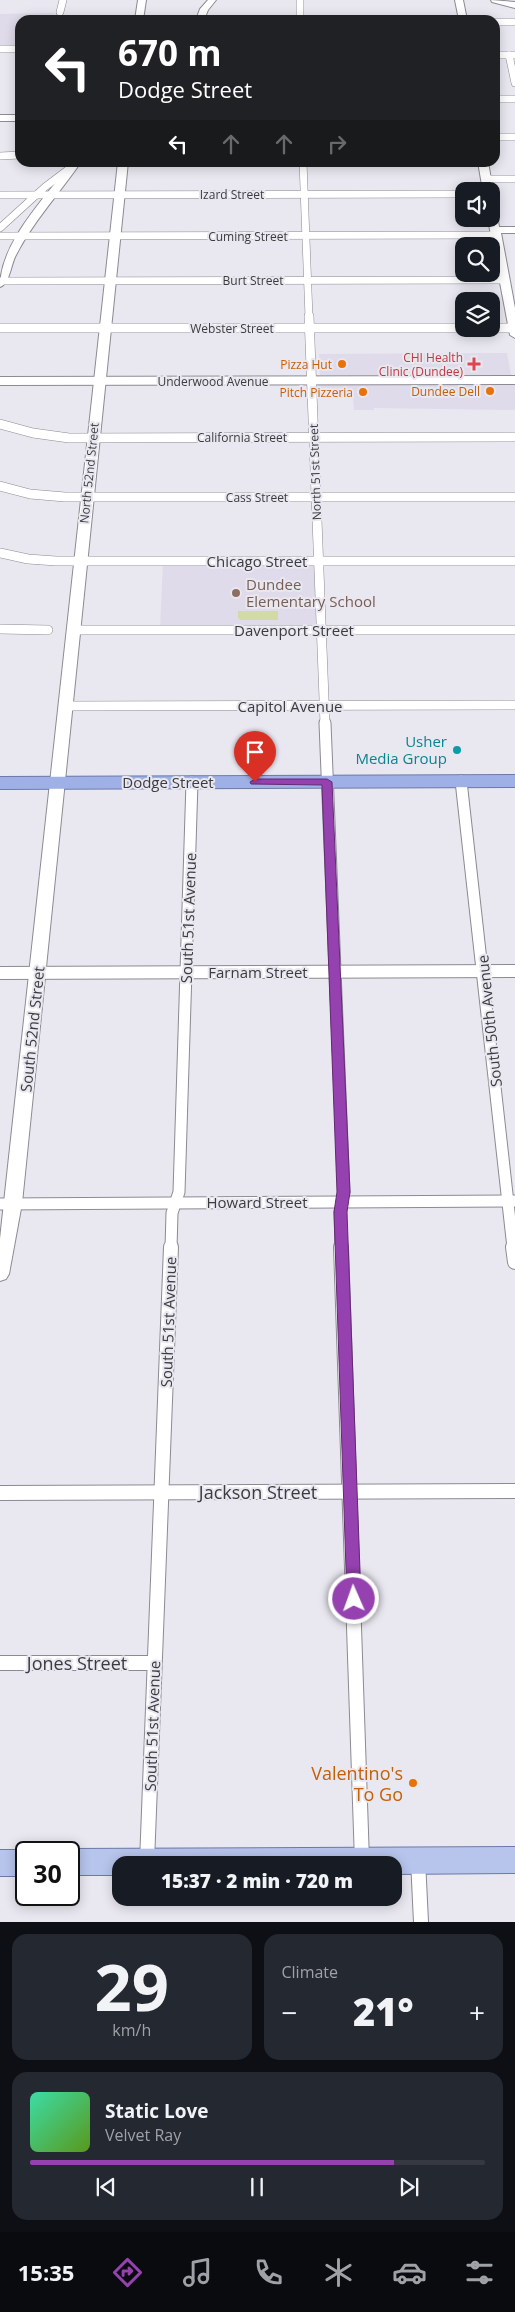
<!DOCTYPE html>
<meta charset="utf-8">
<style>
body{margin:0;font-family:"Open Sans",sans-serif;background:#242831;color:#f1f3f6;height:100vh;display:flex;flex-direction:column;font-size:19px;white-space:nowrap}
*{box-sizing:border-box;margin:0}
p{font-size:16px;color:#9ea1a6}
.icon{flex:none;width:28px;height:28px;fill:none;stroke:currentColor;stroke-width:2;stroke-linecap:round;stroke-linejoin:round}
.map{position:relative;height:1922px;overflow:hidden}
.details{display:flex;flex-direction:column;gap:12px;padding:12px;background:#0d0f14;flex:1}
.details>*{flex:none}
.banner{position:absolute;left:15px;top:15px;width:485px;height:152px;border-radius:15px;box-shadow:0 2px 12px #0003;background:#202124;color:#fff;overflow:hidden}
.controls{position:absolute;left:455px;top:182px;display:grid;gap:10px}
.controls a{display:grid;place-items:center;width:45px;height:45px;border-radius:10px;background:#171b24;box-shadow:0 2px 12px #0003;font-size:25px}
.speed{position:absolute;left:15px;top:1841px;display:flex;gap:10px;font-size:25px;font-weight:700;text-align:center}
.speed>*{display:grid;place-content:center;width:65px;height:65px;border-radius:50%;background:#171b24;box-shadow:0 2px 12px #0003;line-height:1}
.speed .limit{border:2px solid #111;border-radius:8px;background:#fff;color:#111}
.pin{position:absolute;display:grid;place-items:center;width:42px;height:42px;color:#fff;margin:-51px -21px;border-radius:50% 50% 50% 0;rotate:-45deg;box-shadow:0 0 5px #0007}
.pin .icon{rotate:45deg}
.me{position:absolute;width:55px;margin:-28px;rotate:358deg;stroke-linejoin:round;filter:drop-shadow(0 0 4px #0008)}
.turn{display:flex;align-items:center;gap:18px;height:105px;padding:0 20px;font-size:22px}
.turn .icon{width:65px;height:65px;stroke-width:2.5}
.turn b{display:block;font-size:35px;line-height:42px}
.lanes{display:flex;align-items:center;height:48px;padding:0 20px;background:#0003;justify-content:center;gap:25px;direction:ltr}
.lanes .off{opacity:.35}
.big{font-size:38px;font-weight:800;line-height:1.1}
.details .tile{flex:1;display:flex;flex-direction:column;justify-content:center;gap:8px;min-width:0;padding:0 18px;border-radius:15px;background:#242831}
.details .dial{align-items:center;gap:0}
.dial b{font-size:65px;line-height:1}
.song{display:flex;align-items:center;gap:15px}
.cover{width:60px;height:60px;border-radius:8px;background:linear-gradient(135deg,hsl(160 70% 55%),hsl(90 70% 35%))}
.played{height:5px;border-radius:2px;background:linear-gradient(90deg,#9641b0 80%,#363941 80%)}
.keys{display:flex;justify-content:space-around;direction:ltr}
.heat{display:flex;justify-content:space-between;align-items:center;font-size:28px;direction:ltr}
.details .tiles{flex:1;display:grid;gap:12px;grid-template-columns:1fr 1fr}
.tile:last-child{grid-column:span 2}
.trip{position:absolute;left:112px;top:1856px;width:290px;height:50px;border-radius:15px;background:#171b24;box-shadow:0 2px 12px #0003;font-weight:800;line-height:50px;text-align:center}
.menu{display:flex;height:80px;justify-content:space-around;align-items:center;background:#090b0e;color:#9ea1a6}
.menu .icon{width:35px;height:35px}
.menu .selected{color:#9641b0}
.menu b{font-size:22px;color:#f1f3f6}
.map>svg:first-child{display:block}
</style>
<div class="map">
<svg width="515" height="1922" viewBox="0 0 515 1922">
<rect width="100%" height="100%" fill="#e9e7f0"/>
<g fill="#dfdbea">
<polygon points="54,13 59,17 58,20 20,20 20,47 0,47 0,14"/>
<polygon points="507,353 511,375 320,375 319,354"/>
<polygon points="318,385 515,385 515,410 374,408 374,410 354,410 353,398 319,398"/>
<polygon points="163,563 314,563 316,628 160,628"/>
</g>
<polygon fill="#d2daa5" points="238,611 278,611 278,620 241,620 238,618"/>
<g fill="none" stroke-linecap="round" stroke-linejoin="round">
<defs>
<g id="minor-far3">
<polyline points="300,0 300,20"/>
<polyline points="60,12 63,0"/>
<polyline points="495,22 515,22"/>
<polyline points="0,49 20,49"/>
<polyline points="495,55 515,55"/>
<polyline points="509,55 515,83"/>
<polyline points="495,99 515,99"/>
<polyline points="495,137 515,137"/>
<polyline points="0,156 20,155"/>
<polyline points="303,162 309,317"/>
<polyline points="486,179 515,179"/>
<polyline points="0,195 464,194"/>
<polyline points="0,228 45,187 74,165"/>
<polyline points="0,236 496,235"/>
<polyline points="1,281 504,280"/>
</g>
<g id="minor-far2">
<polyline points="309,316 325,724"/>
<polyline points="0,328 464,328"/>
<polyline points="491,328 515,328"/>
<polyline points="0,424 33,433 69,438 515,437"/>
<polyline points="0,486 30,494 65,497 515,497"/>
<polyline points="0,553 28,559 56,561 515,561"/>
<polyline points="0,629 48,630"/>
<polyline points="73,630 515,630"/>
<polyline points="65,706 515,705"/>
</g>
<g id="minor-far1">
<polyline points="325,723 344,1192 340,1212 341,1248"/>
<polyline points="461,781 513,1248"/>
<polyline points="0,1204 515,1201"/>
<polyline points="171,1248 172,1213 179,1192 192,782"/>
</g>
<g id="minor">
<polyline points="341,1247 362,1861"/>
<polyline points="513,1247 515,1262"/>
<polyline points="0,1493 515,1491"/>
<polyline points="0,1663 154,1663"/>
<polyline points="418,1860 421,1922"/>
<polyline points="147,1862 171,1247"/>
</g>
<g id="tertiary">
<polygon points="138,0 146,0 143,20 135,20"/>
<polygon points="208,0 216,0 208,10 204,20 196,20 200,9"/>
<polygon points="455,0 463,0 467,20 459,20"/>
<rect x="0" y="115" width="20" height="6"/>
<path d="M72,162H81C59,194 32,223 15,257C11,266 9,284 0,287C0,242 46,197 72,162Z"/>
<polygon points="118,162 128,162 22,1203 9,1274 6,1279 0,1281 0,1239"/>
<polygon points="478,162 488,162 493,191 491,193 483,191"/>
<polygon points="491,205 496,208 499,227 515,227 515,233 501,233 515,308 515,338 510,335 490,230 488,219 491,219"/>
</g>
<g id="secondary">
<polygon points="491,0 515,2 515,8 492,2"/>
<polygon points="515,376 515,384 0,385 0,377"/>
<polygon points="515,965 515,977 0,979 0,967"/>
</g>
<g id="primary">
<polygon points="515,1847 515,1873 394,1874 394,1865 121,1865 121,1875 69,1875 69,1852 59,1852 69,1849"/>
<polygon points="0,1850 26,1850 33,1852 26,1852 26,1876 0,1876"/>
</g>
<polygon id="trunk" points="515,775 515,787 0,789 0,777"/>
</defs>
<use href="#minor-far3" stroke="#8c8a92" stroke-width="8"/>
<use href="#minor-far2" stroke="#8c8a92" stroke-width="10"/>
<use href="#minor-far1" stroke="#8c8a92" stroke-width="13"/>
<use href="#minor" stroke="#8c8a92" stroke-width="16"/>
<use href="#tertiary" stroke="#8c8a92" stroke-width="2"/>
<use href="#secondary" stroke="#8c8a92" stroke-width="2"/>
<use href="#primary" stroke="#6d7aa7" stroke-width="2"/>
<use href="#trunk" stroke="#6d7aa7" stroke-width="2"/>
<use href="#minor-far3" stroke="#fff" stroke-width="7"/>
<use href="#minor-far2" stroke="#fff" stroke-width="9"/>
<use href="#minor-far1" stroke="#fff" stroke-width="11"/>
<use href="#minor" stroke="#fff" stroke-width="14"/>
<use href="#tertiary" fill="#fff" fill-rule="evenodd"/>
<use href="#secondary" fill="#fff" fill-rule="evenodd"/>
<use href="#primary" fill="#b7c4ec" fill-rule="evenodd"/>
<use href="#trunk" fill="#9fb0e6" fill-rule="evenodd"/>
</g>
<polygon fill="#9641b0" stroke="#622a72" points="255,779 327,779 332,782 350,1192 347,1212 361,1599 359,1604 354,1606 349,1604 347,1599 334,1212 337,1192 322,785 251,784 250,782"/>
<g fill="#e8710a" stroke="#e9e7f0" stroke-width="2">
<circle cx="342" cy="364" r="5"/>
<circle cx="490" cy="391" r="5"/>
<circle cx="363" cy="392" r="5"/>
<circle cx="413" cy="1783" r="5"/>
</g>
<path fill="#e0444e" stroke="#e9e7f0" stroke-width="2" d="M471.5 356.5h5v5h5v5h-5v5h-5v-5h-5v-5h5z"/>
<circle fill="#8d6e63" stroke="#e9e7f0" stroke-width="2" cx="236" cy="593" r="5"/>
<circle fill="#0f9aa8" stroke="#e9e7f0" stroke-width="2" cx="457" cy="750" r="5"/>
<g text-anchor="middle" dominant-baseline="central" stroke-width="4" stroke-linejoin="round" paint-order="stroke">
<g font-size="12" fill="#3c3b3e" stroke="#e9e7f0">
<text x="232" y="194">Izard Street</text>
<text x="248" y="236">Cuming Street</text>
<text x="253" y="280">Burt Street</text>
<text x="232" y="328">Webster Street</text>
<text x="213" y="381">Underwood Avenue</text>
<text x="242" y="437">California Street</text>
<text transform="translate(315 472) rotate(-92)">North 51st Street</text>
<text transform="translate(89 473) rotate(-84)">North 52nd Street</text>
<text x="257" y="497">Cass Street</text>
</g>
<g font-size="12" fill="#be3a42" stroke="#e9e7f0" text-anchor="end">
<text x="463" y="357">CHI Health<tspan x="463" dy="14">Clinic (Dundee)</tspan></text>
</g>
<g font-size="12" fill="#c56008" stroke="#e9e7f0" text-anchor="end">
<text x="332" y="364">Pizza Hut</text>
<text x="480" y="391">Dundee Dell</text>
<text x="353" y="392">Pitch Pizzeria</text>
</g>
<g font-size="15" fill="#3c3b3e" stroke="#e9e7f0">
<text x="257" y="561">Chicago Street</text>
<text x="294" y="630">Davenport Street</text>
<text x="290" y="706">Capitol Avenue</text>
<text x="168" y="782">Dodge Street</text>
<text transform="translate(188 918) rotate(-88)">South 51st Avenue</text>
<text x="258" y="972">Farnam Street</text>
<text transform="translate(489 1021) rotate(-96)">South 50th Avenue</text>
<text transform="translate(32 1029) rotate(-84)">South 52nd Street</text>
<text x="257" y="1202">Howard Street</text>
<text transform="translate(168 1322) rotate(-88)">South 51st Avenue</text>
<text transform="translate(152 1726) rotate(-88)">South 51st Avenue</text>
</g>
<g font-size="15" fill="#785e54" stroke="#e9e7f0" text-anchor="start">
<text x="246" y="584">Dundee<tspan x="246" dy="17">Elementary School</tspan></text>
</g>
<g font-size="15" fill="#0d838f" stroke="#e9e7f0" text-anchor="end">
<text x="447" y="741">Usher<tspan x="447" dy="17">Media Group</tspan></text>
</g>
<g font-size="18" fill="#3c3b3e" stroke="#e9e7f0">
<text x="258" y="1492">Jackson Street</text>
<text x="77" y="1663">Jones Street</text>
</g>
<g font-size="18" fill="#c56008" stroke="#e9e7f0" text-anchor="end">
<text x="403" y="1773">Valentino's<tspan x="403" dy="21">To Go</tspan></text>
</g>
</g>
</svg>
<div class="controls">
<a><svg class="icon" aria-label="sound" viewBox="0 0 24 24"><path d="M4 9h4l5-4v14l-5-4H4zM17 9q2 3 0 6"/></svg></a>
<a><svg class="icon" aria-label="search" viewBox="0 0 24 24"><circle cx="10" cy="10" r="6"/><path d="M15 15l6 6"/></svg></a>
<a><svg class="icon" aria-label="layers" viewBox="0 0 24 24"><path d="M12 4l9 5-9 5-9-5zM3 14l9 5 9-5"/></svg></a>
</div>
<div class="speed"><div class="limit">30</div></div>
<div class="pin" style="left:255px;top:782px;background:#d93025"><svg class="icon" aria-label="arrive" viewBox="0 0 24 24"><path d="M6 21V4h12l-3 4 3 4H6"/></svg></div>
<svg class="me" style="left:354px;top:1599px" viewBox="-20 -20 40 40"><circle r="17" fill="#9641b0" stroke="#fff" stroke-width="3"/><path d="M0-11L8 9 0 5-8 9z" fill="#fff"/></svg>
<div class="trip">15:37 · 2 min · 720 m</div>
<div class="banner">
<div class="turn"><svg class="icon" aria-label="left" viewBox="0 0 24 24"><path d="M17 20v-9H6M10 6l-5 5 5 5"/></svg><div><b>670 m</b>Dodge Street</div></div>
<div class="lanes"><svg class="icon" aria-label="left" viewBox="0 0 24 24"><path d="M17 20v-9H6M10 6l-5 5 5 5"/></svg><svg class="icon off" aria-label="ahead" viewBox="0 0 24 24"><path d="M12 20V5M6 11l6-6 6 6"/></svg><svg class="icon off" aria-label="ahead" viewBox="0 0 24 24"><path d="M12 20V5M6 11l6-6 6 6"/></svg><svg class="icon off" aria-label="right" viewBox="0 0 24 24"><path d="M7 20v-9h11M14 6l5 5-5 5"/></svg></div>
</div>
</div>
<section class="details">
<div class="tiles">
<div class="tile dial"><b>29</b><p>km/h</p></div>
<div class="tile"><p>Climate</p>
<div class="heat"><a>−</a><b class="big">21°</b><a>+</a></div>
</div>
<div class="tile">
<div class="song"><i class="cover"></i><div><b>Static Love</b><p>Velvet Ray</p></div></div>
<div class="played"></div>
<div class="keys"><svg class="icon" aria-label="previous" viewBox="0 0 24 24"><path d="M18 5L8 12l10 7zM5 5v14"/></svg><svg class="icon" aria-label="pause" viewBox="0 0 24 24"><path d="M8 5v14M16 5v14"/></svg><svg class="icon" aria-label="next" viewBox="0 0 24 24"><path d="M6 5l10 7-10 7zM19 5v14"/></svg></div>
</div>
</div>
</section>
<nav class="menu">
<b>15:35</b>
<svg class="icon selected" aria-label="directions" viewBox="0 0 24 24"><path d="M12 3l9 9-9 9-9-9zM9 14v-3h6M13 9l2 2-2 2"/></svg>
<svg class="icon" aria-label="music" viewBox="0 0 24 24"><path d="M9 18V5l10-2v13"/><circle cx="6" cy="18" r="3"/><circle cx="16" cy="16" r="3"/></svg>
<svg class="icon" aria-label="phone" viewBox="0 0 24 24"><path d="M5 4h4l2 5-3 2q2 4 5 5l2-3 5 2v4C11 20 4 13 5 4z"/></svg>
<svg class="icon" aria-label="climate" viewBox="0 0 24 24"><path d="M12 3v18M4 7l16 10M4 17L20 7"/></svg>
<svg class="icon" aria-label="car" viewBox="0 0 24 24"><path d="M5 17H2v-5l4-1 3-4h7l3 4 3 1v5h-3M9 17h6M6 11h13"/><circle cx="7" cy="17" r="2"/><circle cx="17" cy="17" r="2"/></svg>
<svg class="icon" aria-label="filters" viewBox="0 0 24 24"><path d="M4 7h16M4 17h16"/><circle cx="9" cy="7" r="2"/><circle cx="15" cy="17" r="2"/></svg>
</nav>
